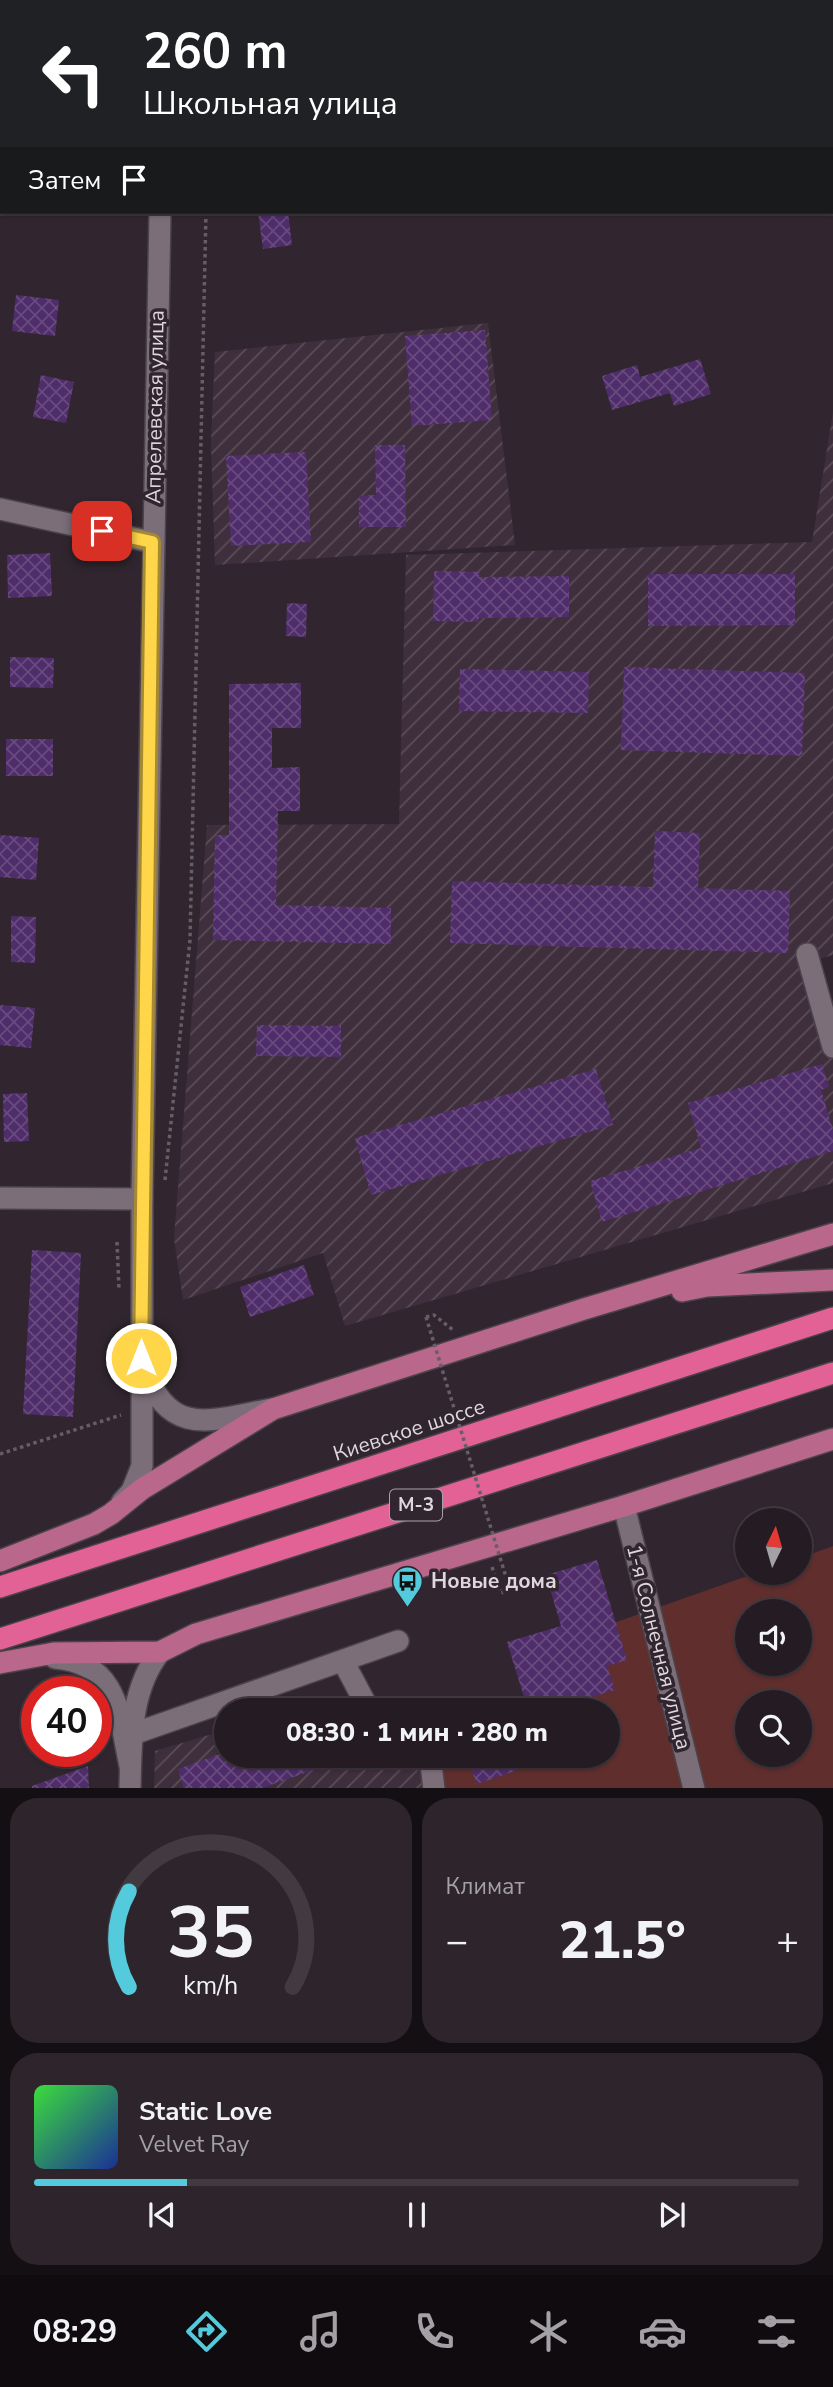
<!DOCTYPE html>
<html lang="ru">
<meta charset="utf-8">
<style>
body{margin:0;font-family:"Nunito Sans",sans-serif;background:#2d252b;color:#f1f3f6;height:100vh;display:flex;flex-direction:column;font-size:26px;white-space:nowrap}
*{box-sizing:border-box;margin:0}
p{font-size:23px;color:#a3a1a6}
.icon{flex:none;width:38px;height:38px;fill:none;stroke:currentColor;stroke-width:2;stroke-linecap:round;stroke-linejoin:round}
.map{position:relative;height:1788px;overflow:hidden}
.side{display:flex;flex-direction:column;gap:10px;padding:10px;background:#140f13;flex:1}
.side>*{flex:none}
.top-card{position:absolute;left:0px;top:0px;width:833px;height:214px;box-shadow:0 2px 5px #0004,0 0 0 2px #423a41;background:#202124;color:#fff;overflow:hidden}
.needle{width:46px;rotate:5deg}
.controls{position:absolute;left:735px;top:1508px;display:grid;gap:14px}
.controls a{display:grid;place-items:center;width:77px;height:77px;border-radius:50%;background:#251c23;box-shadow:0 2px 5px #0004,0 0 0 2px #423a41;font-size:35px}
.speed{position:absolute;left:21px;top:1676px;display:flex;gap:14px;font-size:35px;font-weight:700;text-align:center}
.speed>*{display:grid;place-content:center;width:91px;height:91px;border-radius:50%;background:#251c23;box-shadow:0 2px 5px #0004,0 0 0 2px #423a41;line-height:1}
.speed .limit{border:10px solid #d22;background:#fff;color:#111}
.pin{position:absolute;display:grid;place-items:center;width:60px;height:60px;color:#fff;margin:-30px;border-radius:14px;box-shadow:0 4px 10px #0006}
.me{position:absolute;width:77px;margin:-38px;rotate:0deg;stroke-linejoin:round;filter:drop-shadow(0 0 5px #0008)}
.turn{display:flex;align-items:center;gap:24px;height:147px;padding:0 28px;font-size:32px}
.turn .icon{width:91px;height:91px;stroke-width:2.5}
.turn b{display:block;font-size:49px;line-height:60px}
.then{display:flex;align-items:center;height:66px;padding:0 28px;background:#0003;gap:14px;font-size:26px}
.big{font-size:52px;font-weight:800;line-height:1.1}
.side .card{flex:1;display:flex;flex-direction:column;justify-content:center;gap:10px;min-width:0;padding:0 24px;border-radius:28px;background:#2d252b}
.side .dial{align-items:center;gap:0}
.dial svg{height:182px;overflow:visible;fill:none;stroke:#423a41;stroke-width:7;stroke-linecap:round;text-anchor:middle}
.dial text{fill:#f1f3f6;stroke:none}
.song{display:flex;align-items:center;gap:21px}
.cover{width:84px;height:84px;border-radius:10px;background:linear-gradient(135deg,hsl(120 70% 55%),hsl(230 70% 35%))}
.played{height:7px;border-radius:4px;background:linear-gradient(90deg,#53cbdc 20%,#423a41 20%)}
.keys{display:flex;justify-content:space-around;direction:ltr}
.heat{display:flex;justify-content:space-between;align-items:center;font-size:38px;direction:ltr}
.side .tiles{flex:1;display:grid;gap:10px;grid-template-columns:1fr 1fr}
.card:last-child{grid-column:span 2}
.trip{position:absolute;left:214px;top:1698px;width:406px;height:70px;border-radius:35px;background:#251c23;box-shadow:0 2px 5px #0004,0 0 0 2px #423a41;font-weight:800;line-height:70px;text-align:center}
.menu{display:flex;height:112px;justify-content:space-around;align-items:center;background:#0f0b0e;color:#a3a1a6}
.menu .icon{width:49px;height:49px}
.menu .current{color:#53cbdc}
.menu b{font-size:32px;color:#f1f3f6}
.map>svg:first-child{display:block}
</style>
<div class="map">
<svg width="833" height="1789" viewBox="0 0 833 1789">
<defs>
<pattern id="industrial-furrows" width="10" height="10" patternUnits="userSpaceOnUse" patternTransform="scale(1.75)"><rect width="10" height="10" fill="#3f2f3c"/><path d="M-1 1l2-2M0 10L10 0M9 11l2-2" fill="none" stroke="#5a4c58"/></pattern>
<pattern id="building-cross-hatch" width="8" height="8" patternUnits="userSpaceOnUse" patternTransform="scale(1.75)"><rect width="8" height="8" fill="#4f2c6a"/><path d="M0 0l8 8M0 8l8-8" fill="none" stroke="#684a7f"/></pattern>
</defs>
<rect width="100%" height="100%" fill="#31262f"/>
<g fill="url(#industrial-furrows)">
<polygon points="488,323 515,545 215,565 211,443 215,352"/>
<polygon points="833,412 833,955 815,960 833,1013 833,1183 345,1326 323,1253 183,1300 174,1238 207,825 399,824 406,555 812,542"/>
<polygon points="226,1730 226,1755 439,1755 442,1789 154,1789 155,1751"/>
</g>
<path fill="#602e2d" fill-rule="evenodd" d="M833,1546V1788H442L439,1755H607V1710H530L605,1626L756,1573H800V1558ZM747,1612H800V1664H747ZM747,1703H800V1755H747Z"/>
<g fill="url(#building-cross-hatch)">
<polygon points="258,212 288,212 292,245 263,249"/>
<polygon points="16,295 59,300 55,336 12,331"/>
<polygon points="485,330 492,420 412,426 405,336"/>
<polygon points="700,359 711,394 674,406 670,393 612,410 602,376 637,365 640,377"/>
<polygon points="41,375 74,382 66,423 33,417"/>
<polygon points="375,445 405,445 406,527 359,527 359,496 376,495"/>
<polygon points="306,452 311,542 231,546 226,456"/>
<polygon points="50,553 52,596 8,598 7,555"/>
<polygon points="434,571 480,572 479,577 569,576 569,617 479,618 478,622 433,621"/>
<polygon points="648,574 795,574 795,625 648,626"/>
<polygon points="287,603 307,604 306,637 286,636"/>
<polygon points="10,657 54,658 53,688 10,687"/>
<polygon points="624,667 805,673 802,756 621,750"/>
<polygon points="460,669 589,672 588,713 459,711"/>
<polygon points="301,683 301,728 272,728 272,768 300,767 300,811 278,811 276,905 391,908 391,944 213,940 215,835 229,835 229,684"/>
<rect x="6" y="739" width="47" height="37"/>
<polygon points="655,831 700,833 698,888 790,891 788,953 450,943 452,881 653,887"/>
<polygon points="0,835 39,838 36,880 0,877"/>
<polygon points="11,916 36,917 35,963 11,962"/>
<polygon points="0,1005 35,1008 31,1048 0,1045"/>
<polygon points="257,1025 341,1026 341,1057 256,1056"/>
<polygon points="822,1064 829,1087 821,1090 833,1130 833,1151 602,1222 590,1181 701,1148 688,1103"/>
<polygon points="596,1069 613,1125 371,1195 355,1138"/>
<polygon points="27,1093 29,1141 4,1142 3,1094"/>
<polygon points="32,1250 81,1253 73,1417 23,1414"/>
<polygon points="304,1265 314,1295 250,1317 240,1287"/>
<polygon points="597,1560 627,1660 607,1666 615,1690 549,1710 528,1710 507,1642 561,1626 546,1575"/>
<polygon points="217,1755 348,1755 348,1758 259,1789 184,1789 178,1769"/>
<polygon points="484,1755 513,1755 518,1770 477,1784 468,1760"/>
<polygon points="88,1766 89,1789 32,1789 32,1786"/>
</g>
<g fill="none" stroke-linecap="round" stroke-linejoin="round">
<defs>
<g id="minor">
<polyline points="451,0 451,2"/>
<polyline points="162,2 162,0"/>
<polyline points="831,71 833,70"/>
<polyline points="0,509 152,542"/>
<polyline points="807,954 833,1047"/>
<polyline points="0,1198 142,1199"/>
<path d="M145,1370C170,1440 214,1419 272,1409"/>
<polyline points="122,1502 132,1491 142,1466 142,1199 160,212"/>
<polyline points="624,1506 694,1789"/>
<path d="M55,1658C119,1663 119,1716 130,1766"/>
<polyline points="343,1661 369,1710"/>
<polyline points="133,1734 398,1641"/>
<polyline points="430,1755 434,1789"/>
<path d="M130,1789C131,1742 130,1689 160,1652"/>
</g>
<g id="major">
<polyline points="682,1291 707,1286 833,1280"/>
<polyline points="0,1561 94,1524 111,1514 142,1489 273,1409 584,1309 833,1234"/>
<polyline points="0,1663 54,1653 160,1652 196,1634 624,1506 833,1439"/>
</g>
<g id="highway">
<polyline points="0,1587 833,1318"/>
<polyline points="0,1639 833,1373"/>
</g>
</defs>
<use href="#minor" stroke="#4c434a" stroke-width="24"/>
<use href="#major" stroke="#4c434a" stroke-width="24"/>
<use href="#highway" stroke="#4c434a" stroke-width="24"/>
<g stroke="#675d65" stroke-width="3.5" stroke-dasharray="3.5 3.5" stroke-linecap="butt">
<polyline points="208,2 208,0"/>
<polyline points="165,1180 190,940 206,212"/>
<polyline points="117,1242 119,1289"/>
<polyline points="426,1317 434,1315 453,1330"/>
<polyline points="0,1454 121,1415"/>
<polyline points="492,1567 501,1593 510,1590"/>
</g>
<use href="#minor" stroke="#7b6e79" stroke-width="21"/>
<use href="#major" stroke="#b9678a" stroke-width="21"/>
<use href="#highway" stroke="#e26295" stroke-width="21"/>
<polyline stroke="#675d65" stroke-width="3.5" stroke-dasharray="3.5 3.5" stroke-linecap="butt" points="426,1317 510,1590"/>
</g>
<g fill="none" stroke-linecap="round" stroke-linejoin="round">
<defs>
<polyline id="route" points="102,531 152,542 141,1358"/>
</defs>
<use href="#route" stroke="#a68a30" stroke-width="18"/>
<use href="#route" stroke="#ffd54a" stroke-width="12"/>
</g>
<defs>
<symbol id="bus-pin" viewBox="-11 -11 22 30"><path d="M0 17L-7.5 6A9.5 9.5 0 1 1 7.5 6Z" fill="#53cbdc" stroke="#31262f"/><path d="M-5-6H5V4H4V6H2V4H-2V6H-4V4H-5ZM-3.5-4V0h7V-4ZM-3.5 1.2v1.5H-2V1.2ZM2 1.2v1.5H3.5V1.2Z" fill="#111"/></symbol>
</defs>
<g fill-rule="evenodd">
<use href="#bus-pin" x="390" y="1564" width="35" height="47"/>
</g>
<g text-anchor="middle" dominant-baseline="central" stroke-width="7" stroke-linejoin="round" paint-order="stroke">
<rect fill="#31262f" stroke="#aba2a9" stroke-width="2" x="390" y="1489.5" width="52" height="31" rx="5"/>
<g font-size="19" font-weight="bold" fill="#dfd7dd">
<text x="416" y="1505">М-3</text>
</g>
<g font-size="21" fill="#dfd7dd" stroke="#31262f">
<text transform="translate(155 407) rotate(-89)">Апрелевская улица</text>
<text transform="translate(409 1430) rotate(-18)">Киевское шоссе</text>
<text transform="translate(659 1647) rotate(76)">1-я Солнечная улица</text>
</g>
<g font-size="21" font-weight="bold" fill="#dfd7dd" stroke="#31262f" text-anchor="start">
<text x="431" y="1581">Новые дома</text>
</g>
</g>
</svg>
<div class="controls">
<a><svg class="needle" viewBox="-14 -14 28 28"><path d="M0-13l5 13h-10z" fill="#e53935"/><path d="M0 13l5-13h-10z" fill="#a3a1a6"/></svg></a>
<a><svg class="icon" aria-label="sound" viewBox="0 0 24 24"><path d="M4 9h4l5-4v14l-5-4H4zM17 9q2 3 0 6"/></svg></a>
<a><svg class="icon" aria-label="search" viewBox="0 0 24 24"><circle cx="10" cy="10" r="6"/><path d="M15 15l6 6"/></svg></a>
</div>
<div class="speed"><div class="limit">40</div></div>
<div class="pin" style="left:102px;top:531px;background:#d93025"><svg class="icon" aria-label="arrive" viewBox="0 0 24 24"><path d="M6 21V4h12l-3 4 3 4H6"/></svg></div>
<svg class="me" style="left:141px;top:1358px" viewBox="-20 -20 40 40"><circle r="17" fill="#ffd54a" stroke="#fff" stroke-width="3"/><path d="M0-11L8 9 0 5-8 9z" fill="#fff"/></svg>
<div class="trip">08:30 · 1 мин · 280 m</div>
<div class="top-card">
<div class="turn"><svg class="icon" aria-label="left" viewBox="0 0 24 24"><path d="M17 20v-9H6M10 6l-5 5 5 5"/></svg><div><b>260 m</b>Школьная улица</div></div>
<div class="then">Затем<svg class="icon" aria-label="arrive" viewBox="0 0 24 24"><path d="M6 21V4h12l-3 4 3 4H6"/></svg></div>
</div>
</div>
<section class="side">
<div class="tiles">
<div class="card dial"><svg viewBox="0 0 100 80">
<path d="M14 69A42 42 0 1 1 86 69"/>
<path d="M14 69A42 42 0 0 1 14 27" stroke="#53cbdc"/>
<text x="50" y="56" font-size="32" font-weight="700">35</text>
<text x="50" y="72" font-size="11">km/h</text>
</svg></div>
<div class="card"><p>Климат</p>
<div class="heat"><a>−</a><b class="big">21.5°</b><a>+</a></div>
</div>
<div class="card">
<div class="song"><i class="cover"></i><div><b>Static Love</b><p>Velvet Ray</p></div></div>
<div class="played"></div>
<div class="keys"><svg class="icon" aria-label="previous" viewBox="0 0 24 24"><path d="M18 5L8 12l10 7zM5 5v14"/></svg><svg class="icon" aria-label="pause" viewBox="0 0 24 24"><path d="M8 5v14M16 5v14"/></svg><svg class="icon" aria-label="next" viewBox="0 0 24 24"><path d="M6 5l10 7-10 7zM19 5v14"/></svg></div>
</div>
</div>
</section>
<nav class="menu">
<b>08:29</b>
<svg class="icon current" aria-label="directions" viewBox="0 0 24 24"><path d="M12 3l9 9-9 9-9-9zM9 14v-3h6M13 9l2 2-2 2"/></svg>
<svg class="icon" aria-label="music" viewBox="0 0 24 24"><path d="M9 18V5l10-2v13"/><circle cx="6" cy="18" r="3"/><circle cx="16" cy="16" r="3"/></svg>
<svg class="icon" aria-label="phone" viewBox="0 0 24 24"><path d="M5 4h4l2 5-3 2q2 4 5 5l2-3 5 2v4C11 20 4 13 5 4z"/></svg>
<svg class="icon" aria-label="climate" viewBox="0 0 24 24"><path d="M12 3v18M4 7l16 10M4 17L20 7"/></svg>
<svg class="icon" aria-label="car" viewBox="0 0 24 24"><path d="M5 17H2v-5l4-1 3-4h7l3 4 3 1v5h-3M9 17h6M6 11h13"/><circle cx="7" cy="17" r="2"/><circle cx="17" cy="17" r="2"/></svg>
<svg class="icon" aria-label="filters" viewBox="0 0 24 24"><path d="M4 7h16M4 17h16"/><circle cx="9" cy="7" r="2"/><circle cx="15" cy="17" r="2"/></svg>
</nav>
